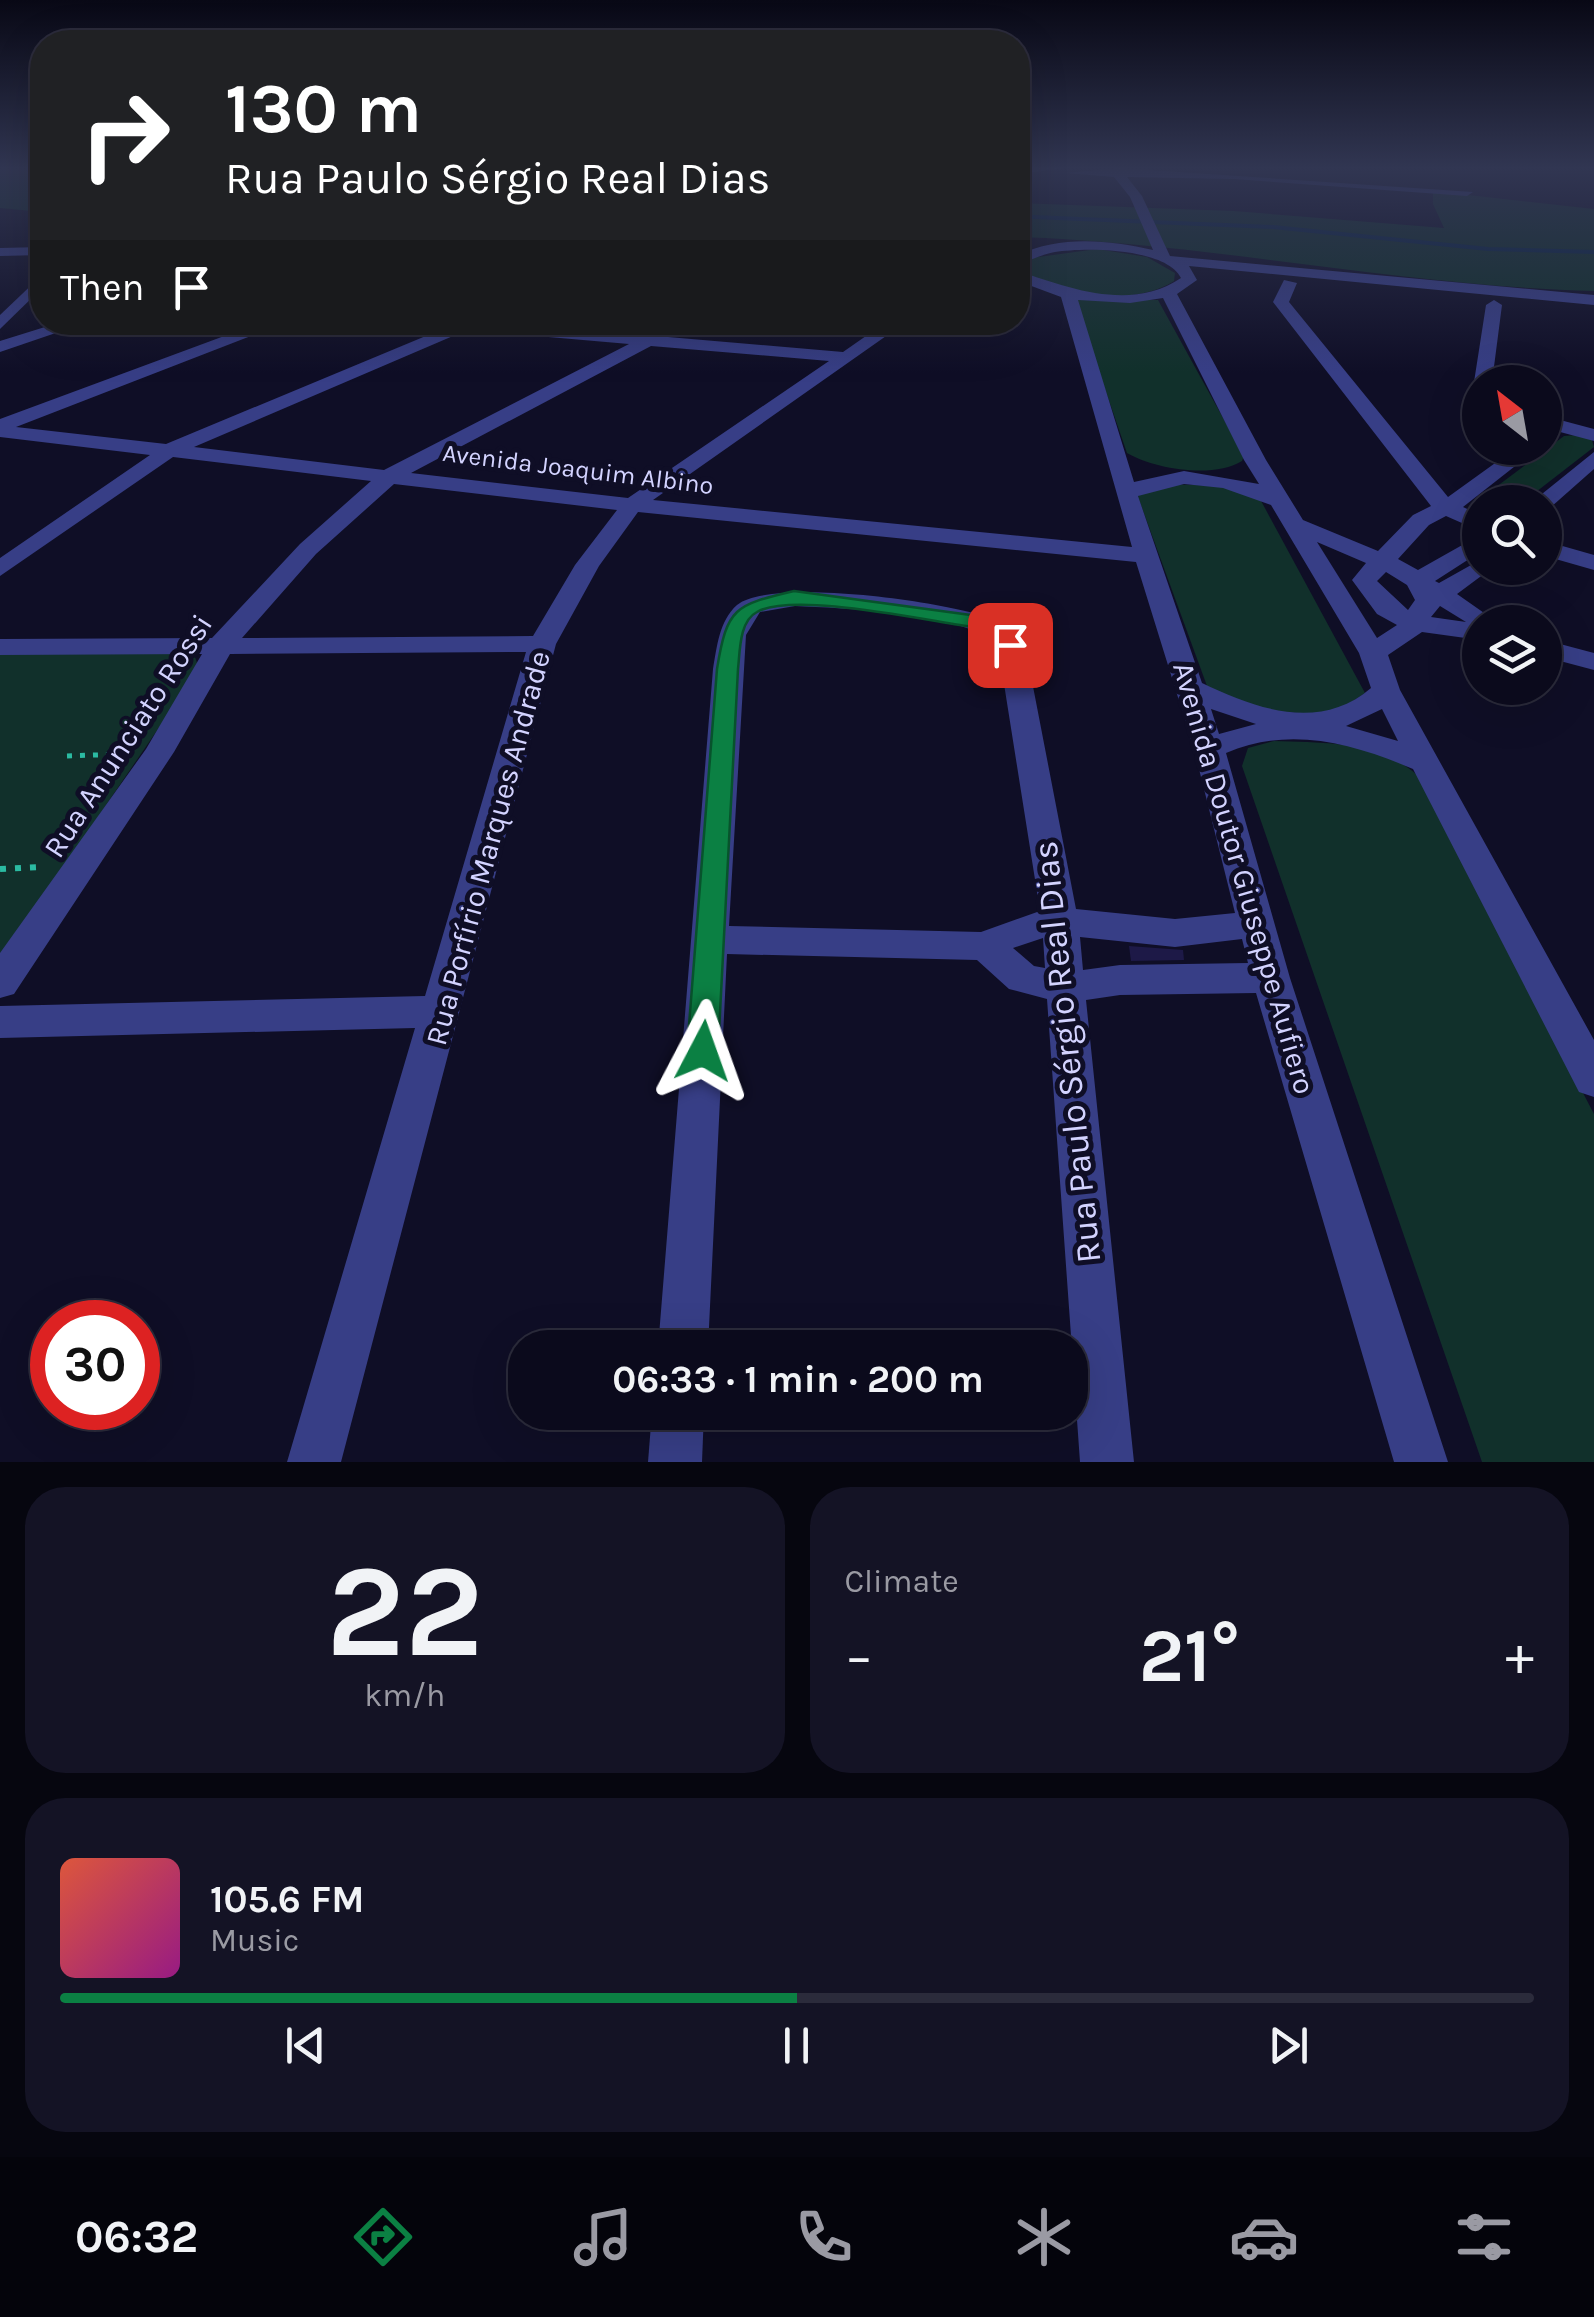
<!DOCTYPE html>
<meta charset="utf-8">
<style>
body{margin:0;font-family:Karla,sans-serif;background:#141325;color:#f1f3f6;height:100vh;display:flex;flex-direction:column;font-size:38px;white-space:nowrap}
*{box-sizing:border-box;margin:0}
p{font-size:32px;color:#9a9aa3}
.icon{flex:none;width:55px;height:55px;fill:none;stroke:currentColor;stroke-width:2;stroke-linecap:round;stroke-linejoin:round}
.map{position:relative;height:1462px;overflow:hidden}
.panel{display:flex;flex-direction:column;gap:25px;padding:25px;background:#06060f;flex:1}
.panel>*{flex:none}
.banner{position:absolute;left:30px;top:30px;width:1000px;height:305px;border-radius:40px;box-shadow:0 10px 40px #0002,0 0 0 2px #2b2b3b;background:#202124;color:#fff;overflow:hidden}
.needle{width:65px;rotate:329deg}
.buttons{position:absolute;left:1462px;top:365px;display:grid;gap:20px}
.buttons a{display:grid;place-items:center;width:100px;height:100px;border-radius:50%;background:#0b0a1c;box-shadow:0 10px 40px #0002,0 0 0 2px #2b2b3b;font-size:50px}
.speed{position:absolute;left:30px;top:1300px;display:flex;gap:20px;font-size:50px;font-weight:700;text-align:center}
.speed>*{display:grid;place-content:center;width:130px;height:130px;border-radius:50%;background:#0b0a1c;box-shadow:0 10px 40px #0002,0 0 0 2px #2b2b3b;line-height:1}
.speed .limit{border:15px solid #d22;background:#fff;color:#111}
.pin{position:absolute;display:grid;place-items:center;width:85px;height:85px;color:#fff;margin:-42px;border-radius:20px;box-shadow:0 5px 15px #0006}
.me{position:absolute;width:110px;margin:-55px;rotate:4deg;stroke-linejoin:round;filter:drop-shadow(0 0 8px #0008)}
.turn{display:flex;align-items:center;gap:35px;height:210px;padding:0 30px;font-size:45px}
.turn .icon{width:130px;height:130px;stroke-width:2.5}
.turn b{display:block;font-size:70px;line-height:85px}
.then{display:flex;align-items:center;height:95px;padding:0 30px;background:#0003;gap:20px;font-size:38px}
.big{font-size:75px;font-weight:700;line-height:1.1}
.panel .card{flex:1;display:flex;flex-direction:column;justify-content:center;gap:15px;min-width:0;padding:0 35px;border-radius:40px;background:#141325}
.panel .dial{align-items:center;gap:0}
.dial b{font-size:130px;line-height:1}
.song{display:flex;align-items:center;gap:30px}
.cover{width:120px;height:120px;border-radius:15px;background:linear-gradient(135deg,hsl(10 70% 55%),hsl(310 70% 35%))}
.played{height:10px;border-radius:5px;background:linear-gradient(90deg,#0b8043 50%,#2b2b3b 50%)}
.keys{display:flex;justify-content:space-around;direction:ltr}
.heat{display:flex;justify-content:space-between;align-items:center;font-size:55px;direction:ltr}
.panel .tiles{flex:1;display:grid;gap:25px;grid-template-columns:1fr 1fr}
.card:last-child{grid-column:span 2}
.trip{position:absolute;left:508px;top:1330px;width:580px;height:100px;border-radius:40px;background:#0b0a1c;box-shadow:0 10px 40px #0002,0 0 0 2px #2b2b3b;font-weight:700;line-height:100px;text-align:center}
.tab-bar{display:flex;height:160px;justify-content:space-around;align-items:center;background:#04040b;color:#9a9aa3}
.tab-bar .icon{width:70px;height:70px}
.tab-bar .on{color:#0b8043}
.tab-bar b{font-size:45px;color:#f1f3f6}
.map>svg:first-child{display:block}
</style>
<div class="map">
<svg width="1594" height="1462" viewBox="0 0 1594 1462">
<rect width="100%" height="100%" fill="#0f0e26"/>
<g fill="#11302b">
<polygon points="0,168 42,168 42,212 0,208"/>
<path d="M1433,191L1594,209V291C1401,286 1210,243 1018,237V203L1234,211L1444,228L1433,204Z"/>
<path d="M1097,249L1147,257L1175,273L1174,281C1136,306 1062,298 1025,273L1023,265L1031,258Z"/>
<path d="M1074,299L1158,300L1244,456L1242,461C1214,479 1154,469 1127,453Z"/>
<polygon points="1577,435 1592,440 1594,447 1523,502 1480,499 1564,436"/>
<polygon points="1164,484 1227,486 1260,499 1365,693 1332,715 1252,710 1207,686 1138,497 1140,492"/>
<polygon points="181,652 195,657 199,669 0,960 0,654"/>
<path d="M1274,741C1323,743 1378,740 1417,775L1594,1114V1462H1482L1242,766L1248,748Z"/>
</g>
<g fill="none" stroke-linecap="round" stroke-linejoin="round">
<polyline stroke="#082545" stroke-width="4" points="1033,217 1273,227 1488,249 1594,252"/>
</g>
<polygon fill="#1d1947" points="1129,946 1183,950 1184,960 1131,961"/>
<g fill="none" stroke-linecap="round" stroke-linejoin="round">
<polyline stroke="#2bbba2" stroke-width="2.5" stroke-dasharray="2.5 4" stroke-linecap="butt" points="1018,211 1030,187"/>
<polyline stroke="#2bbba2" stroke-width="5" stroke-dasharray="5 8" stroke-linecap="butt" points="67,756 124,754"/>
<polyline stroke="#2bbba2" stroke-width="6" stroke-dasharray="6 9" stroke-linecap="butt" points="0,869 42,867"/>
<g fill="#373e86" fill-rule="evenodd">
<polygon points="1018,168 1065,168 1018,174"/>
<path d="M1119,168L1473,192L1467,196L1234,179L1127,177L1142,196L1170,256L1594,295V305L1189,266L1197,280L1177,294L1266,460L1303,520L1378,551L1413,515L1431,506L1273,302L1284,280L1297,283L1289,302L1448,497L1516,448H1538L1463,507L1480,515V531L1446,516L1429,525L1398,559L1418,570L1480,535V552L1435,581L1439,583L1480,560V568H1492L1457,594L1497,622H1480V640L1422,632L1388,655L1400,690L1594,1040V1097L1579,1092L1413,769C1352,743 1289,726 1226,753L1290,978L1448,1462H1394L1256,993L1120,995L1086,1000L1134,1462H1080L1047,999L1009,989L977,960L727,954L708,1348H658L713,669C717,647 719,621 737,605C772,576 963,603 1003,623C1012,628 1019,637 1025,645L1076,909L1175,919L1235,913L1194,749L1136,562L638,512L599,566L556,644L341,1462H287L415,1028L0,1038V1006L425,996L526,652L230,654L174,752L14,994L0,998V953L146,749L202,654L0,655V639L212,638L300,544L371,481L173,457L0,576V558L150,455L0,437V419L262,322H287L16,427L166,444L445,328L444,322L646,335L670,322H692L668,337L843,352L886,322H906L653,500L1132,547L1061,297L1018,281V271C1069,288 1131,312 1181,278C1166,248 1086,247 1055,252C1042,254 1030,261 1018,264V255C1060,235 1109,240 1153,250L1130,197L1114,177L1066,173ZM1163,298L1244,460L1259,484L1184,471L1134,482L1078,300L1130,303ZM467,330L629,344L384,470L194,447ZM651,346L829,361L628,498L411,473ZM394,484L617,510L575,565L533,636L242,638L316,554ZM1184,484L1223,488L1271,505L1359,653L1371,688C1320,732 1256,709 1202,683L1138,496ZM1317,542L1366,563L1352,580L1377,614L1397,625L1377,638ZM1386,572L1407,585L1415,600L1408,610L1377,581ZM795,606C840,608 970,613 998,646L1040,911L981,932L729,926L746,635L760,612ZM1440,606L1466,622L1431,617ZM1211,709L1256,724L1219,734ZM1382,709L1398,741L1346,726ZM1080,937L1175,947L1242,939L1248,963L1120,965L1083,970ZM1043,938L1045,968L1034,966L1013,948Z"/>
<polygon points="42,247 42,255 0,256 0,248"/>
<polygon points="42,275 42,288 0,329 0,315"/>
<polygon points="1494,300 1502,305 1492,382 1480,382 1480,387 1474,382 1486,305"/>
<polygon points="61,322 88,322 0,352 0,341"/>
<polygon points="1545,416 1594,429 1594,441 1545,428"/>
<polygon points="1594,452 1594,469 1551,507 1532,502"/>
<polygon points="1545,541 1594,555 1594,570 1545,556"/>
<polygon points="1545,640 1594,653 1594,670 1545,657"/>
<polygon points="652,1412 704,1412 702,1462 648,1462"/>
</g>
</g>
<linearGradient id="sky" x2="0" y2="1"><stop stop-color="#080815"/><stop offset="0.45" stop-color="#313652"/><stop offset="1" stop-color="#313652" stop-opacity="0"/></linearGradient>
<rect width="1594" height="373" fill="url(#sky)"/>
<path fill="#0b8043" stroke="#07532c" stroke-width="2.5" d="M794,591L978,616L1006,626L1021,645L1018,649H1003L992,635L974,627C928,621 793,591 757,612C739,621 740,652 738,669L718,1051L714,1060L703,1064L692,1060L687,1051L717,669C727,607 735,605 794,591Z"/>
<g text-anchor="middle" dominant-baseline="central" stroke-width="10" stroke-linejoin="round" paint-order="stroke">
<g font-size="25" fill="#d3d3ff" stroke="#0f0e26">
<text transform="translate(578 469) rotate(7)">Avenida Joaquim Albino</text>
</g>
<g font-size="30" fill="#d3d3ff" stroke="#0f0e26">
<text transform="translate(128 736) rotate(-57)">Rua Anunciato Rossi</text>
<text transform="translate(488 848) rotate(-75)">Rua Porfírio Marques Andrade</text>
<text transform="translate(1244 878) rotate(74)">Avenida Doutor Giuseppe Aufiero</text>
</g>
<g font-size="35" fill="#d3d3ff" stroke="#0f0e26">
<text transform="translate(1067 1052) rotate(-96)">Rua Paulo Sérgio Real Dias</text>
</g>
</g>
</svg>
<div class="buttons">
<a><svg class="needle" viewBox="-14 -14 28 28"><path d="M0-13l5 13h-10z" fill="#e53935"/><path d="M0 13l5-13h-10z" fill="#9a9aa3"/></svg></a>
<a><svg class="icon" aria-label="search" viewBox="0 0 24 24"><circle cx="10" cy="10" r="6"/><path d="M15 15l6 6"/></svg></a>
<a><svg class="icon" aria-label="layers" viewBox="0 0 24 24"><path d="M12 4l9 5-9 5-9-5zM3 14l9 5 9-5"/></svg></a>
</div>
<div class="speed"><div class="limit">30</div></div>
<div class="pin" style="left:1010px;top:645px;background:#d93025"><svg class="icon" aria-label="arrive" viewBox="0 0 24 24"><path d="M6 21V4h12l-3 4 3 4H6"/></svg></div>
<svg class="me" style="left:703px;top:1051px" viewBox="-20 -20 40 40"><path d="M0-17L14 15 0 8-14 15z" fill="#0b8043" stroke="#fff" stroke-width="4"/></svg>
<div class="trip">06:33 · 1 min · 200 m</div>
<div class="banner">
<div class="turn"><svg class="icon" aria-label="right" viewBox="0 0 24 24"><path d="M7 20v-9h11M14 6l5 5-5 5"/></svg><div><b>130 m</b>Rua Paulo Sérgio Real Dias</div></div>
<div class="then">Then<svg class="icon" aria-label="arrive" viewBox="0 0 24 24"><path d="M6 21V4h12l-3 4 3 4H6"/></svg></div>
</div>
</div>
<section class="panel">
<div class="tiles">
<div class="card dial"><b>22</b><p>km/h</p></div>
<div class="card"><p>Climate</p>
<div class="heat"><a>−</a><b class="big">21°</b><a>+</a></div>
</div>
<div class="card">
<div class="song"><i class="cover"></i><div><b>105.6 FM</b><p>Music</p></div></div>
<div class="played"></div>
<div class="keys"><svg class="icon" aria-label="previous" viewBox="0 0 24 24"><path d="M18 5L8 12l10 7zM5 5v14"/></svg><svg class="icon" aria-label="pause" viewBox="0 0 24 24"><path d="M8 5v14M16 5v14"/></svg><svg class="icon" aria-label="next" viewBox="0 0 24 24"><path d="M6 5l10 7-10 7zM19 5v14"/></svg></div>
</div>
</div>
</section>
<nav class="tab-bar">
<b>06:32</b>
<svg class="icon on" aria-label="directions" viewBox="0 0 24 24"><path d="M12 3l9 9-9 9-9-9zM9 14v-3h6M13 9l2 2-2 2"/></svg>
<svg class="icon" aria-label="music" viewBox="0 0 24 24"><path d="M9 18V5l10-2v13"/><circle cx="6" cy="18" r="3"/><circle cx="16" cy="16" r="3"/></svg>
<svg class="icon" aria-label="phone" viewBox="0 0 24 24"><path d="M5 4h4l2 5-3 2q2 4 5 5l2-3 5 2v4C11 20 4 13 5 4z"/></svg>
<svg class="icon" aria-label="climate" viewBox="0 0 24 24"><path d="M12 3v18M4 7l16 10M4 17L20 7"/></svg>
<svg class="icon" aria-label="car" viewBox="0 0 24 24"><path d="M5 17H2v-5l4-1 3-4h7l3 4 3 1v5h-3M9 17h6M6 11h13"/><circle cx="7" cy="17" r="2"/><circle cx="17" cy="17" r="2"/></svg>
<svg class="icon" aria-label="filters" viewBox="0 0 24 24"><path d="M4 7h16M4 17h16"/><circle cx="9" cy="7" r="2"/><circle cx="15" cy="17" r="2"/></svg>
</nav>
